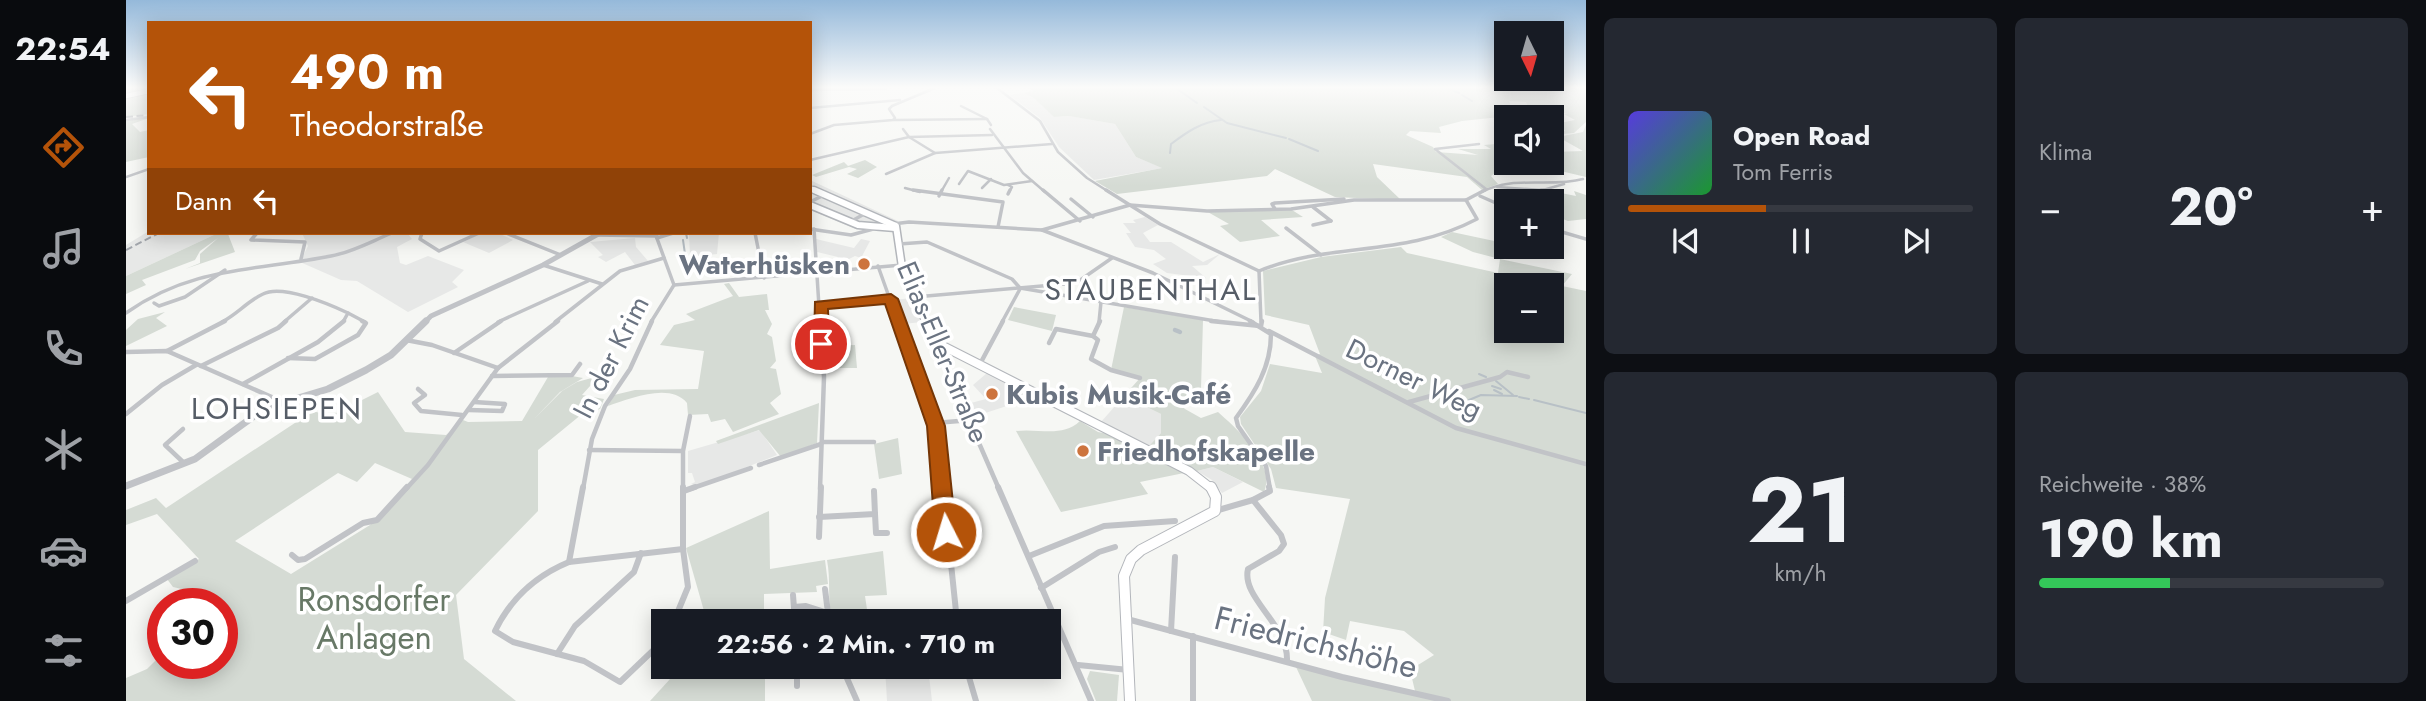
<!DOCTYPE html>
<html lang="de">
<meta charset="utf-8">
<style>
body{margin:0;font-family:Jost,sans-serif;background:#242831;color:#f1f3f6;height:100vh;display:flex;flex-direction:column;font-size:26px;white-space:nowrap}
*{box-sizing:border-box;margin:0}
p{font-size:23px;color:#9ea1a6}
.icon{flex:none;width:38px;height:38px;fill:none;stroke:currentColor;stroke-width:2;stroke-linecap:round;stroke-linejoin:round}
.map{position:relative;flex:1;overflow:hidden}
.sheet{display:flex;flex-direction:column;gap:18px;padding:18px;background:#0d0f14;width:840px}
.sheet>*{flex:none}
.top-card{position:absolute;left:21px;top:21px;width:665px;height:214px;border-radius:0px;box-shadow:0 4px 18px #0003;background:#b45309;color:#fff;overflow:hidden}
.needle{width:46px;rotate:175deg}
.tools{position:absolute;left:1368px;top:21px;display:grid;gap:14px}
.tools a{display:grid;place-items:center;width:70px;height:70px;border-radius:0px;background:#171b24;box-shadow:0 4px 18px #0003;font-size:35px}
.speed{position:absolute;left:21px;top:588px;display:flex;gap:14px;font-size:35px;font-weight:700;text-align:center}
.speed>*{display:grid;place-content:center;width:91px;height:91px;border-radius:50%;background:#171b24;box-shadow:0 4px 18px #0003;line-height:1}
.speed .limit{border:10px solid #d22;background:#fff;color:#111}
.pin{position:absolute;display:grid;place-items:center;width:60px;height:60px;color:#fff;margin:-30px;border:4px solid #fff;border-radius:50%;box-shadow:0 2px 7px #0007}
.me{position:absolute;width:77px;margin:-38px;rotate:355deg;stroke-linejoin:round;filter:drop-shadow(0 0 5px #0008)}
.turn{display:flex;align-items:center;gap:24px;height:147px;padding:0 28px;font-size:32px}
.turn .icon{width:91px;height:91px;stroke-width:2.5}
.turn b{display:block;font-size:49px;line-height:60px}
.then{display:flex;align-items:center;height:66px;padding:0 28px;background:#0003;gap:14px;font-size:26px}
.big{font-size:52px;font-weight:700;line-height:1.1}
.sheet .widget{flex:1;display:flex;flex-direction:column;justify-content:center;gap:10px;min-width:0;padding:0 24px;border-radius:10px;background:#242831}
.sheet .dial{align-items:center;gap:0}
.dial b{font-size:91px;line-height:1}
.song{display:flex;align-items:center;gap:21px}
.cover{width:84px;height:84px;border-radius:10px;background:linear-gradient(135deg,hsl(250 70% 55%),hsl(130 70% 35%))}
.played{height:7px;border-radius:4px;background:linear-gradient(90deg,#b45309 40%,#363941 40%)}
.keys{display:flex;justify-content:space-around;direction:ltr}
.heat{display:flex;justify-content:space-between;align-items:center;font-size:38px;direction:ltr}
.charge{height:10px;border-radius:5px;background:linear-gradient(90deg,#34c759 38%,#363941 0)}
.sheet .tiles{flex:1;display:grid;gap:18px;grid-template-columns:repeat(2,1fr)}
.trip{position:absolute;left:525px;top:609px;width:410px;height:70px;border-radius:0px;background:#171b24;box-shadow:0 4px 18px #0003;font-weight:700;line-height:70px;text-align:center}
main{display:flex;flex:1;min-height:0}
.tabs{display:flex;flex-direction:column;width:126px;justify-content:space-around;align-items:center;background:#090b0e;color:#9ea1a6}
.tabs .icon{width:49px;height:49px}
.tabs .on{color:#b45309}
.tabs b{font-size:32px;color:#f1f3f6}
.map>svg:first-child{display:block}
</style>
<main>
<nav class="tabs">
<b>22:54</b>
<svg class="icon on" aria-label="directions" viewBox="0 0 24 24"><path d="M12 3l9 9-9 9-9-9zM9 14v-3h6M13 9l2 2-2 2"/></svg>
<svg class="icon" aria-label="music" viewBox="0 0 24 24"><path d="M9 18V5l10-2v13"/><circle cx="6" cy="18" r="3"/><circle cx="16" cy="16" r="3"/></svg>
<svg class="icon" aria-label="phone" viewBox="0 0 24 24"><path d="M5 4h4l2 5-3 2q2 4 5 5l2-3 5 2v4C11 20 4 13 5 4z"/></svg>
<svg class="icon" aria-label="climate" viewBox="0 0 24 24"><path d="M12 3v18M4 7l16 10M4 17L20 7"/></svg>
<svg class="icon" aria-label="car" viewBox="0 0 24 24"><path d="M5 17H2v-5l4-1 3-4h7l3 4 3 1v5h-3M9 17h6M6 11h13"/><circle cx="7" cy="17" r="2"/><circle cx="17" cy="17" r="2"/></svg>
<svg class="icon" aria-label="filters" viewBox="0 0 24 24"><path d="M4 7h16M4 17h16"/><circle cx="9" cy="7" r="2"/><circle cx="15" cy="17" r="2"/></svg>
</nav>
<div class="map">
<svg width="1460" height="701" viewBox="0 0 1460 701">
<rect width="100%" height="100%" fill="#f6f7f4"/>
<g fill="#e7e8e7">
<polygon points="898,93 908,97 928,117 944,116 989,124 1010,157 1037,168 968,180 933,147 914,118 883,95"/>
<polygon points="684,180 772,221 772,227 766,231 730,229 684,210"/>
<polygon points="1019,217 1032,225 1017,233 1024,242 1045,242 1077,262 1094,254 1081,265 1066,266 1080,278 1041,273 1027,264 1040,259 1028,250 1009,247 1000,233 1005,233 997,223 1010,223 1007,220"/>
<polygon points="23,231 23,233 92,233 0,276 0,245"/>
<polygon points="176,233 281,233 286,239 271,247 274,263 280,265 302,256 338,270 326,282 332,287 282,312 231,281 215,280 174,262 182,246"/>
<polygon points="356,233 372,233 387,240 363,253 337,242"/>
<polygon points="563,233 593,233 591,254 564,257"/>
<polygon points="509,238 510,247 522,261 509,265 499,252 480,262 472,257 477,255 464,242"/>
<polygon points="690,239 728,248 735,239 744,241 735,258 729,256 715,263 709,261 712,257 691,252"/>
<polygon points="786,298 796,322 777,324 768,300"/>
<polygon points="861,373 900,393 890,403 847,417 841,404 860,399 847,385"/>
<polygon points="998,396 1035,414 1035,433 1023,446 975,422"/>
<polygon points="634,430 651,455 573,486 565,484 569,482 566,473 562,473 562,451"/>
<polygon points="1087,467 1117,482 1096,493 1086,480 1071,471"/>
<polygon points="759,667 802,667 806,701 761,701"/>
</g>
<g fill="#d5dbd4" fill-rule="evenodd">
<polygon points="0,88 23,91 23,114 0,117"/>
<polygon points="902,88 1460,88 1460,122 1448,133 1426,135 1426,129 1439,131 1434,123 1449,120 1438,114 1442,113 1431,112 1436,114 1430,115 1434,118 1414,117 1422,116 1403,109 1400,102 1383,101 1385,107 1382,111 1390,112 1394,109 1403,114 1336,121 1313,127 1315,133 1284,131 1280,135 1307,147 1310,152 1352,155 1332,149 1365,149 1358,145 1381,143 1381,156 1368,156 1380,164 1365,176 1372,184 1356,190 1341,177 1247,164 1251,177 1275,200 1209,197 1149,169 1141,176 991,194 969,181 1036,168 1010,157 989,124 943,116 928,117 908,98 898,93 907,91"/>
<polygon points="23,118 6,124 14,132 23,130 23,157 0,162 0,119"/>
<polygon points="1460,125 1460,177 1401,163 1426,163 1426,152 1457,151 1432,137 1457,132"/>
<polygon points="739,160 751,167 732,178 721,174 731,169 723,167 690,177 686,175 718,162 722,166"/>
<polygon points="1448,191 1460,195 1460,219 1442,221 1426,215 1426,201 1415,201 1435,193 1450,196"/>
<polygon points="1166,210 1177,217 1135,220 1154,236 1114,242 1094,226 1103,224 1080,211"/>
<path d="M1326,232L1373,242L1374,259L1446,274L1436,286L1460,291V701H1186L1170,667L1289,691L1284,670L1308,655L1278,631L1224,621L1220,640L1197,632L1199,598L1224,499L1150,488L1145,469L1115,424L1114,417L1135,391L1144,364L1196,373L1189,356L1194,354L1183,325L1139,315L1137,271L1195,257L1275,247L1281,253L1372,273L1374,259L1347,252L1315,237ZM1381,285H1426V331H1381Z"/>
<polygon points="92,233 102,233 98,235 102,234 109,252 59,269 74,263 74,254 92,238 74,251 69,260 16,280 20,285 0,294 0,276"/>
<path d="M603,283L613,297L641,294L643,310H639L646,324L641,334L646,337L650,361L644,368L650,369L655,394L644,403L653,414L607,432L599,419L585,422L582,414L562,415L561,403C544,382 503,399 482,406L488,395L509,390L572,389L578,351L534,345L548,325L569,320L560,314L607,296L598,284Z"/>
<polygon points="888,307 930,315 926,331 882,320"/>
<path d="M998,307L1077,320L1075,389L1052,402L1059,409L1075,418L1092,412C1111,429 1150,463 1138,492L1087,467L1071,471L1023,446L1035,433V414L998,396L1014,378L985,370Z"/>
<polygon points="39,312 30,318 41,326 0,346 0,330 12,319"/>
<polygon points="729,345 731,368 705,368 702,346"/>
<path d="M446,376L457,378L434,392L408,419L436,391L451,382L473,376L456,395L478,399L474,409L456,414L412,450V511L330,595L338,659L390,701H0V678L21,669L37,653V663H96V604H68L60,590L47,587L41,579L73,559L31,514L0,525V510L30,498L40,508L187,411L204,416L252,392L279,432L320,435L337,420L342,422L396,421L422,377ZM249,463L286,479L244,525L165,574L109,541L212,473L231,482Z"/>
<polygon points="693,403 691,443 655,457 633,430 592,444 590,441"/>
<path d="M954,421L972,432L982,434L1058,473L1014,482L1022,494L935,512L890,431C913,428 936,438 954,421Z"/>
<polygon points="772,438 776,474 753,479 748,444"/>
<polygon points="643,511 644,569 699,560 702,584 690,586 691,592 638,594 638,621 577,621 578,611 560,548"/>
<path d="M757,551L761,595L739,596L742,616L706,618C701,598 705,581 701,560Z"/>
<polygon points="555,667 639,667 639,701 524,701"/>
<polygon points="964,671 993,675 991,701 970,701 961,679"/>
</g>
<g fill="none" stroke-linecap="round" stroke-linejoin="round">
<g stroke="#b8c0c6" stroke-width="2">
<polyline points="1050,88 1071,103"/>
<polyline points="1322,88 1333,93"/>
<polyline points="1336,95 1346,101"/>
<polyline points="1078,107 1101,123 1160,138"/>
<polyline points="1163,139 1192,151"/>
<path d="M1044,153L1045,144C1061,132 1075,122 1095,120"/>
<polyline points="560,233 561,238"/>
<polyline points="557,240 560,261"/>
<polyline points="1353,374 1360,377"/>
<polyline points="1370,381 1387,395"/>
<polyline points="1366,386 1375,389"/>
<polyline points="1368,390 1376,394"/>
<polyline points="1393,397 1403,399"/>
<polyline points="1343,400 1355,395 1391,396"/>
<polyline points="1408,400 1460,413"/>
</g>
<polyline stroke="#b8c0c6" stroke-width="4.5" points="1049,330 1054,332"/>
<defs>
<g id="secondary-far3">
<polyline points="0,96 23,91"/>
<polyline points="684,188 692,192"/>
</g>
<g id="secondary-far2">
<polyline points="688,190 770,226 776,267 800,322"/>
<polyline points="684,205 732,225 769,228"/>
</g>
<polyline id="secondary-far1" points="800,321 809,342 1063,471 1086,489"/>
<polyline id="secondary" points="1004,701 998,576 1005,559 1015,550 1089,511 1090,497 1085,487"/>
</defs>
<use href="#secondary-far3" stroke="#b3b6bb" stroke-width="6"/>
<use href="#secondary-far2" stroke="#b3b6bb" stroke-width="9"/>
<use href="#secondary-far1" stroke="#b3b6bb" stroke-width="10"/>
<use href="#secondary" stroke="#b3b6bb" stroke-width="12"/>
<g stroke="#c1c3c7" stroke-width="2.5">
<polyline points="871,88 914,121 932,152 961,178 983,192"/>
<polyline points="684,90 760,89"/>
<polyline points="835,106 861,119 865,125"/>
<polyline points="684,108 774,100"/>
<polyline points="0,120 23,117"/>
<polyline points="768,120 861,119"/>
<polyline points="777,129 783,137 809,153"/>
<polyline points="864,129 897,173 919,192"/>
<polyline points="684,134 708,125 767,120 769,118 763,109 766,106 809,88"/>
<polyline points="1353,144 1309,149 1360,189"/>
<polyline points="684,160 783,137 866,135"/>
<polyline points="760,174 809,153 926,144"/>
<polyline points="0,177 23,169"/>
<polyline points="833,184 842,171 878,185 906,181"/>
<polyline points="882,185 886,187 883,192"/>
<polyline points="1371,187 1417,190 1438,184"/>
<polyline points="779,188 794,192"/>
<polyline points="856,188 865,179"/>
<polyline points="815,192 823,178"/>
<path d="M1356,192C1387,175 1424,188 1457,179"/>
</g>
<g stroke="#c1c3c7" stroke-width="3.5">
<polyline points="787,190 877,202 872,227"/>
<polyline points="917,190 954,221"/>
<polyline points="980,190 1034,224 1133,271"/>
<polyline points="1415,190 1418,190"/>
<polyline points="882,194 884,190"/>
<polyline points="813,196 816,190"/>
<polyline points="1354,196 1381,208"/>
<polyline points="945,199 967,217"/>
<polyline points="684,202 698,195"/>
<polyline points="1187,207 1205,221"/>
<polyline points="1149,209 1146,204 1149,203 1218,199"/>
<polyline points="724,222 740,213"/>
<polyline points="767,224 783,222 916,230 1004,205 1081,211 1165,209 1228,200 1340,200 1359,190"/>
<polyline points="1187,225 1205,221"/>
<polyline points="1160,228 1195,255"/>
<polyline points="684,229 725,235 751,228"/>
<polyline points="688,229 694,322"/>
<polyline points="1426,229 1460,239"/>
<polyline points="916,230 1027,273 1127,322"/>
<polyline points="131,233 125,240 179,242 175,259"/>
<polyline points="296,233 294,239 313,251 353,233"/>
<polyline points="380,233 435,255"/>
<polyline points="629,233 638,278"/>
<polyline points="470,235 531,236"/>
<polyline points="531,238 547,233"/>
<polyline points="773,244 801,242 886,279 894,288 1095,322"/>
<polyline points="417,265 476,284"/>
<polyline points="752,266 772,322"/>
<path d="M1133,271C1207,241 1277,258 1351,219L1340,200"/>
<polyline points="1133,271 1135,322"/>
<polyline points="548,285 776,265"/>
<polyline points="789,297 950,283 986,258"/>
<polyline points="28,303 33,306 59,297 99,270"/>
<polyline points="694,305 765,299"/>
<path d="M0,313C66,266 130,271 205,256C227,252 246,241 266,233"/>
<polyline points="222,313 239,322"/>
<path d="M96,322C111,314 122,301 137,294C156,284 203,304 222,313L217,322"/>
<polyline points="158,322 186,298"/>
<polyline points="372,322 462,281"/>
<polyline points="429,322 494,271 538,258"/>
<polyline points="525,322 548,285 529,233"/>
<polyline points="876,322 894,289"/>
<polyline points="973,322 975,302"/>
</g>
<g stroke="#c1c3c7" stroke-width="4.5">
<polyline points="694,321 698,377 694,489"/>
<polyline points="772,321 810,426 817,489"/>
<polyline points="974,321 967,336 972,340 965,359 985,370 1014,378"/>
<polyline points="1085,321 1134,326"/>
<path d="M1124,321L1145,334C1145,367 1129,392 1110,418L1112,426L1140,466L1144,489"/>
<polyline points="1135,326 1136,321"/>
<polyline points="1143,331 1330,428 1460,464"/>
<polyline points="280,340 306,345 372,368"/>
<polyline points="809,342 873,489"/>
<polyline points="923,343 930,329 967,336"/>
<polyline points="41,351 99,321"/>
<polyline points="0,352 41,351 148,398 151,403"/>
<polyline points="328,353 375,321"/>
<polyline points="162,358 189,359 232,335 240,323 236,321"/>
<polyline points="854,364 877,321"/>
<polyline points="75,366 152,328 160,321"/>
<polyline points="366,376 446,375 454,364"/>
<polyline points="117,384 192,342 218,321"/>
<polyline points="292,389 299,395 288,403 295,411 336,415"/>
<polyline points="1283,402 1374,377 1381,372 1402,377"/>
<polyline points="343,410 376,411 379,404 348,402"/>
<polyline points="0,414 36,385 70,365"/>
<polyline points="809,423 845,420"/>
<polyline points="57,429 39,445 57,462"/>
<polyline points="696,442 748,442"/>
<polyline points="463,450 556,451"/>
<polyline points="633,465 695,444"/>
<polyline points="280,489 302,465 372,368 432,321"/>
<polyline points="457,489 466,439 479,406 504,369 526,321"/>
<polyline points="557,489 557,451 564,416"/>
<polyline points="564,489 625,468"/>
</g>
<g stroke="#c1c3c7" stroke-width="6">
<polyline points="817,487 831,621"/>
<polyline points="872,487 965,701"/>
<polyline points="558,491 569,487"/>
<path d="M1127,500L1155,535L1158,544L1153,551L1122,569C1115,598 1162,624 1161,660"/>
<polyline points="1089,511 1127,500 1144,491 1143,487"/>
<polyline points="749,514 750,533 761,533"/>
<polyline points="693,517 749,514 748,491"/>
<polyline points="693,537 695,487"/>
<polyline points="166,555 172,560 179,559 237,523 251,520 281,487"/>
<polyline points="903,556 978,526 1049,521"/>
<polyline points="443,562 457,487"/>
<polyline points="915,588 973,552 989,547"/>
<polyline points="699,589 702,613"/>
<polyline points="667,595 669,621"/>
<polyline points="0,601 69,561"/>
<polyline points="668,607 680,606 702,613 704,621"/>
<polyline points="1001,619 1216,677 1322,701"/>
<polyline points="548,621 562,587 557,549 557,487"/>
<polyline points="1045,631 1049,557"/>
<polyline points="1067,636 1067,701"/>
<path d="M537,641L494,682L458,661L387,642L369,631C385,598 409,576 443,562L557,549"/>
<polyline points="431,654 449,626 508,572 515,553"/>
<polyline points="952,665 1003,670"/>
<polyline points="671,667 671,686"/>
<polyline points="716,667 731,701"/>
<polyline points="840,667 850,701"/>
</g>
<polyline stroke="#c1c3c7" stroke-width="5" points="299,322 305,316 417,265 474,233"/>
<polyline stroke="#c1c3c7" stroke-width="7" points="0,486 69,459 139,408 202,389 240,370 265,355 300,321"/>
<use href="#secondary-far3" stroke="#fff" stroke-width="4.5"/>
<use href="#secondary-far2" stroke="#fff" stroke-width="6"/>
<use href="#secondary-far1" stroke="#fff" stroke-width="8"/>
<use href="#secondary" stroke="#fff" stroke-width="10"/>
<g stroke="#a2a6ac" stroke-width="2" stroke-dasharray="7 3.5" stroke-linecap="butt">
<polyline points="0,117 23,115"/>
<polyline points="0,250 33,233"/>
</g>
</g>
<linearGradient id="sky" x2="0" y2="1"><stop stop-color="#95b9da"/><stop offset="0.47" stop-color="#fbfbfa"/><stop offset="1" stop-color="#fbfbfa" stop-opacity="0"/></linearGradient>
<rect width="1460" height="186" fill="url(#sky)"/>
<polygon fill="#b45309" stroke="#753606" stroke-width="2" points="765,294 772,299 819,426 830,532 827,537 812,537 809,532 801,426 759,304 702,309 703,344 695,349 688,344 689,302"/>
<g fill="#cd743e" stroke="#fff" stroke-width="2.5">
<circle cx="738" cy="264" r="7"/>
<circle cx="866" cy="394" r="7"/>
<circle cx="957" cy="451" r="7"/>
</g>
<g text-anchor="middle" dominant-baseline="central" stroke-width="7" stroke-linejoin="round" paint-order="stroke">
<g font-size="28" font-weight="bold" fill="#6a7381" stroke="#fff" text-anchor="start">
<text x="724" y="264" text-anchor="end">Waterhüsken</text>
<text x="880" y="394">Kubis Musik-Café</text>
<text x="971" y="451">Friedhofskapelle</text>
</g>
<g font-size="28" fill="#6a7381" stroke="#fff">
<text transform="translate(817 352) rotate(67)">Elias-Eller-Straße</text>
<text transform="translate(485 357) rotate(-63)">In der Krim</text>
<text transform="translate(1288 379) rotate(26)">Dorner Weg</text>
</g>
<g font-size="30" letter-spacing="2" fill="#565d67" stroke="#fff">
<text x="1025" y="289">STAUBENTHAL</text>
<text x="151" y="408">LOHSIEPEN</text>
</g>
<g font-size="33" fill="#687967" stroke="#fff">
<text x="248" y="599">Ronsdorfer<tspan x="248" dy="38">Anlagen</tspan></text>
</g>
<g font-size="33" fill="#6a7381" stroke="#fff">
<text transform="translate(1190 642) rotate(14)">Friedrichshöhe</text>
</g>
</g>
</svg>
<div class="tools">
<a><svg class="needle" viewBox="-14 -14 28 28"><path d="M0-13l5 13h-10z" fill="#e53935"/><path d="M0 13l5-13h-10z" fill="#9ea1a6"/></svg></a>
<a><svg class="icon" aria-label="sound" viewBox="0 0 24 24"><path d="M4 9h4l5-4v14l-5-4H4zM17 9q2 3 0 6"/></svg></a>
<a>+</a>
<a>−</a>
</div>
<div class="speed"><div class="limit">30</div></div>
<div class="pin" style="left:695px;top:344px;background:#d93025"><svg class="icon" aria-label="arrive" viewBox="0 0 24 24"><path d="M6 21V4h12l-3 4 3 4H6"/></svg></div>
<svg class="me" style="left:820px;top:532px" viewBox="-20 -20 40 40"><circle r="17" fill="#b45309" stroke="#fff" stroke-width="3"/><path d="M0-11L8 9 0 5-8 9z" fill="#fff"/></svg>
<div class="trip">22:56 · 2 Min. · 710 m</div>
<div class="top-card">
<div class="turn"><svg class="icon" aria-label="left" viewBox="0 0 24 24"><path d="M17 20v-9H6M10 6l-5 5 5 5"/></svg><div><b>490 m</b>Theodorstraße</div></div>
<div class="then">Dann<svg class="icon" aria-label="left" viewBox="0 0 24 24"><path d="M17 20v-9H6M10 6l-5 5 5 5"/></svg></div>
</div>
</div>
<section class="sheet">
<div class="tiles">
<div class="widget">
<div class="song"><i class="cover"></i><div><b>Open Road</b><p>Tom Ferris</p></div></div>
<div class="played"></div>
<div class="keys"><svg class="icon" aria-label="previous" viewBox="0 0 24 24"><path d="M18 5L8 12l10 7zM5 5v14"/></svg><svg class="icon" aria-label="pause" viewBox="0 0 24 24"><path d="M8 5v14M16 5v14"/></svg><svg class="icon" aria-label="next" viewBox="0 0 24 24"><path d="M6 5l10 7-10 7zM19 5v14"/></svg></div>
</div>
<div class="widget"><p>Klima</p>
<div class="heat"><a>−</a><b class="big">20°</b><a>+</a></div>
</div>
<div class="widget dial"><b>21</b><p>km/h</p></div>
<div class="widget"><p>Reichweite · 38%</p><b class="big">190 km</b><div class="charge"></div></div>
</div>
</section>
</main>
